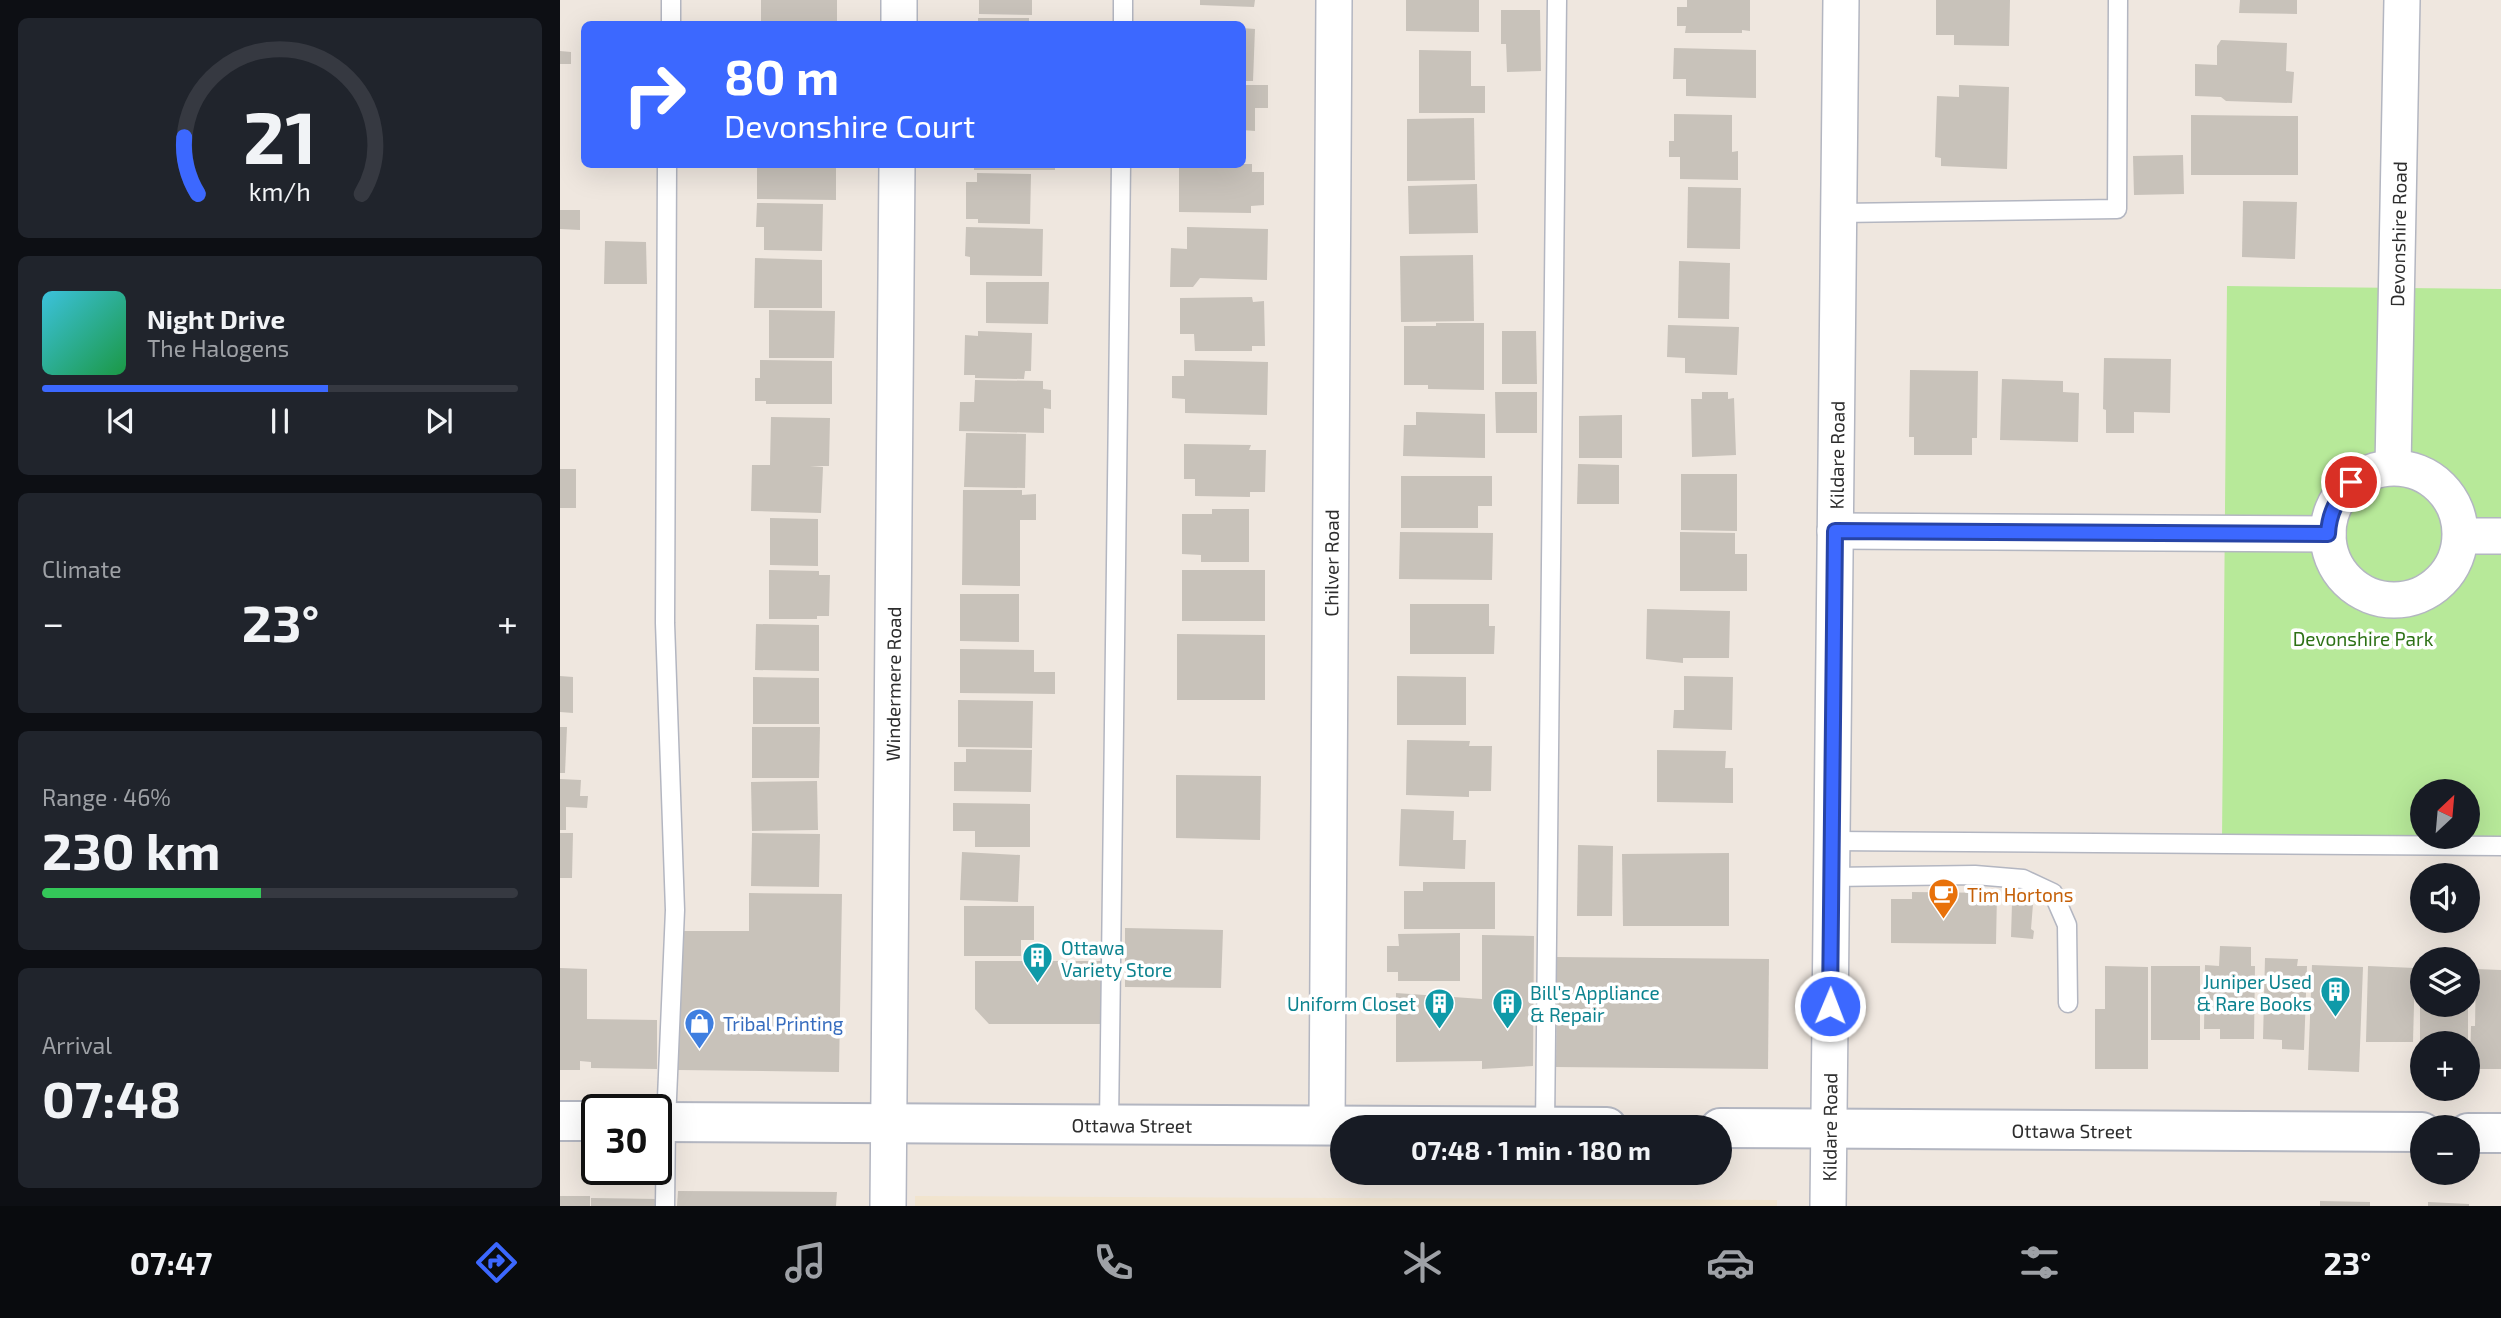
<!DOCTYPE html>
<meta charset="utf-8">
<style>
body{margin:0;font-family:"Exo 2",sans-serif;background:#20242c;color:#f1f3f6;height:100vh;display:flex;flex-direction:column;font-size:26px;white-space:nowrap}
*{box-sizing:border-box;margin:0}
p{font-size:23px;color:#9ea1a6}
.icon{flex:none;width:38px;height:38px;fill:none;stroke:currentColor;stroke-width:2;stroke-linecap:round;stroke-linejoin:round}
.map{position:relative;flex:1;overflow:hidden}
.panel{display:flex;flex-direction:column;gap:18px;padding:18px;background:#0d0f14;width:560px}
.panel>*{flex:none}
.guide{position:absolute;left:21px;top:21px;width:665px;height:147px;border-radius:10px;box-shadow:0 7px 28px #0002;background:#3c68ff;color:#fff;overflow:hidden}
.needle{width:46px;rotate:26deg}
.tools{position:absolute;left:1850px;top:779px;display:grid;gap:14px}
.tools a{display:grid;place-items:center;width:70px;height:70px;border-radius:50%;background:#171b24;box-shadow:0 7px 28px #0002;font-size:35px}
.speed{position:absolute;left:21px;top:1094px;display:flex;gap:14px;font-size:35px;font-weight:700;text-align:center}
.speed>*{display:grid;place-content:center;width:91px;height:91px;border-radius:50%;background:#171b24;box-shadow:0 7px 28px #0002;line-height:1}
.speed .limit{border:4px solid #111;border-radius:10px;background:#fff;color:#111}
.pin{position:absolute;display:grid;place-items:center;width:60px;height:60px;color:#fff;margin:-30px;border:4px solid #fff;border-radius:50%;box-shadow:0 2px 7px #0007}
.me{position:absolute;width:77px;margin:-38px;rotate:1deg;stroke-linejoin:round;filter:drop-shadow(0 0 5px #0008)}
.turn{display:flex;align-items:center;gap:24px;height:147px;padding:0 28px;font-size:32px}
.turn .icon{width:91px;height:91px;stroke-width:2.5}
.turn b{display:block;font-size:49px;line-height:60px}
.big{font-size:52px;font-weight:700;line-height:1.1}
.panel .tile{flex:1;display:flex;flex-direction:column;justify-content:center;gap:10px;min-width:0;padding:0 24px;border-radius:10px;background:#20242c}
.panel .dial{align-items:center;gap:0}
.dial svg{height:182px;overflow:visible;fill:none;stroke:#363941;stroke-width:7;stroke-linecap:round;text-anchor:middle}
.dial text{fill:#f1f3f6;stroke:none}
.song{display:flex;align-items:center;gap:21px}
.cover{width:84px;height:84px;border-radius:10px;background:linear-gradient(135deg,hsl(190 70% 55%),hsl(140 70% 35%))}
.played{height:7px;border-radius:4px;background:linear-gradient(90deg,#3c68ff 60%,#363941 60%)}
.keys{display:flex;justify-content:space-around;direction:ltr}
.heat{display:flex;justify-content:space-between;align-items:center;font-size:38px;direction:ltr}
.charge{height:10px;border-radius:5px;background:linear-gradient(90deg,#34c759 46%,#363941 0)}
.trip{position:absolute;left:770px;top:1115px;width:402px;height:70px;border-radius:35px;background:#171b24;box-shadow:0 7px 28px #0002;font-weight:700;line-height:70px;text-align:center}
.menu{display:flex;height:112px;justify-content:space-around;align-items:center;background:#090b0e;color:#9ea1a6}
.menu .icon{width:49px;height:49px}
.menu .active{color:#3c68ff}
.menu b{font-size:32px;color:#f1f3f6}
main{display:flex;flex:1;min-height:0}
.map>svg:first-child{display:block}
</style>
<main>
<section class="panel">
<div class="tile dial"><svg viewBox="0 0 100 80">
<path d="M14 69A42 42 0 1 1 86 69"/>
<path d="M14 69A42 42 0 0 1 8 44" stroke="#3c68ff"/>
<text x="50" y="56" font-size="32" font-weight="700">21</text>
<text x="50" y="72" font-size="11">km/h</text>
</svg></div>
<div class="tile">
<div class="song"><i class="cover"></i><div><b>Night Drive</b><p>The Halogens</p></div></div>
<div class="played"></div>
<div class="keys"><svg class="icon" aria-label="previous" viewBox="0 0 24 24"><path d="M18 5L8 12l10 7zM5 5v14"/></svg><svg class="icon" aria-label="pause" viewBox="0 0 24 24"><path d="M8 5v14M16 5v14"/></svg><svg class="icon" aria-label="next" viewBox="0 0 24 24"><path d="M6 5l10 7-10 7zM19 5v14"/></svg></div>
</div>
<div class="tile"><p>Climate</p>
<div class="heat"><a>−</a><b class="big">23°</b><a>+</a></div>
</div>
<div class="tile"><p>Range · 46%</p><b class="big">230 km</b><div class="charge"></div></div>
<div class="tile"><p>Arrival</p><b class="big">07:48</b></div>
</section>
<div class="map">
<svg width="1941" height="1206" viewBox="0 0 1941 1206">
<rect width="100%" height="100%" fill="#efe7df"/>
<polygon fill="#f1e4ce" points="355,1196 1217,1200 1217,1206 355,1206"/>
<path fill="#b7e999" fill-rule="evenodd" d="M1667,286L1941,289V844L1662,841ZM1862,791H1908V836H1862Z"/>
<g fill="#c8c2ba">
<rect x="201" y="0" width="76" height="24"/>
<polygon points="419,0 472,0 472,15 419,14"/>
<polygon points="640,0 695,0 694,7 640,5"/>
<polygon points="846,0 919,0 919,32 846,31"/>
<polygon points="1127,0 1190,0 1190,31 1182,30 1182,33 1125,33 1126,26 1117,26 1117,7 1127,7"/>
<polygon points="1376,0 1450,0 1449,46 1394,45 1394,35 1376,35"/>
<polygon points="1680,0 1737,0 1737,14 1679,13"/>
<polygon points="941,10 980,10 981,71 947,72 946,44 941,44"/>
<rect x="418" y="18" width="51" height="6"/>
<polygon points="682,28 695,29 693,81 682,81"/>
<polygon points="1661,40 1727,43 1726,71 1734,72 1732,103 1666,101 1661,97 1635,96 1635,64 1657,65 1657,46"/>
<polygon points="1114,48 1196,50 1196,98 1126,96 1126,79 1113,79"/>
<polygon points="859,50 911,51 911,86 925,86 925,113 859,113"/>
<polygon points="0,51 11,52 11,64 0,64"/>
<polygon points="682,85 708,85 708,108 695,108 695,131 682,130"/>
<polygon points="1399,85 1449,87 1447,169 1381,166 1381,158 1375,157 1377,96 1399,97"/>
<polygon points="1114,114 1172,115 1172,152 1178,151 1178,180 1120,179 1120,157 1109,157 1109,141 1114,141"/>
<polygon points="1631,115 1738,116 1738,175 1631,175"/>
<polygon points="914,118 915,180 847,181 847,119"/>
<polygon points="1623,155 1624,194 1574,195 1573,156"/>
<polygon points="197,164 276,164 276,200 197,199"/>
<rect x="414" y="164" width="81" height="6"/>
<polygon points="619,164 692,164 692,172 704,172 704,205 691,206 691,213 619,212"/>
<polygon points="417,173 471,174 470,224 418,223 418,219 406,219 406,182 417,182"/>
<polygon points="917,184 918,233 849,234 848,186"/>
<polygon points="1128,187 1181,188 1180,249 1127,248"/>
<polygon points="1683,201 1737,202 1735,259 1682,257"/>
<polygon points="197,203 263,204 262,251 204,250 204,227 196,227"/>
<polygon points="0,210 20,210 20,230 0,229"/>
<polygon points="406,227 483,229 482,276 410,275 410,257 405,256"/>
<polygon points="627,227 708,229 707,280 640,278 633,287 610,287 611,248 627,249"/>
<polygon points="45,241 86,242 87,284 44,284"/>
<polygon points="913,255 914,321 841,322 840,256"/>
<polygon points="195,258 262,260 262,308 194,308"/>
<polygon points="1119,261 1170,263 1169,319 1118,318"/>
<polygon points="426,282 489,282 488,324 426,323"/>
<polygon points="692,297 693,302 704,301 705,346 692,346 692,351 635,351 634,334 620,334 620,298"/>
<polygon points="209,310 275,311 274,358 209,358"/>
<polygon points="876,323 924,323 924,390 868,389 868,385 844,385 844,326 876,326"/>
<polygon points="1108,325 1179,327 1177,375 1125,373 1125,358 1107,357"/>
<polygon points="418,331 472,333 471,371 465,371 464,379 415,378 415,375 404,375 405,335 418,336"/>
<polygon points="942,331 976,331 977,384 942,384"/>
<polygon points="1544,358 1611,359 1610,413 1574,412 1574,433 1546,433 1546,410 1543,409"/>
<polygon points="200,360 272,361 272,404 206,404 206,401 195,401 195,378 200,378"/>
<polygon points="624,360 708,362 707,415 625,413 625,399 612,398 612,376 624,376"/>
<polygon points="1350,370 1418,371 1417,438 1412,438 1412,455 1354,455 1354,437 1349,437"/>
<polygon points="1442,379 1503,381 1503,392 1519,393 1518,442 1440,440"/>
<polygon points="415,380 483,381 483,389 491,390 491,409 484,408 484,433 399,431 400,402 414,402"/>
<polygon points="935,392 977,392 977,433 936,433"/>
<polygon points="1142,392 1168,392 1168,399 1174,398 1176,455 1132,457 1131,399 1142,399"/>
<polygon points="856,412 925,414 925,458 843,456 844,425 856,425"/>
<polygon points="1062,415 1062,458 1019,458 1019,416"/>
<polygon points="211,417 270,418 269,466 250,466 263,467 261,513 191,511 192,465 210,465"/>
<polygon points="406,433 466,434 465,488 404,487"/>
<polygon points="624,444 691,445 689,450 706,450 705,492 690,492 690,497 635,496 635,479 624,479"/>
<polygon points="1018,464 1059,465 1059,504 1017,504"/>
<rect x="0" y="469" width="16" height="39"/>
<polygon points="1121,474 1177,474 1177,531 1121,530"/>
<polygon points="841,476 932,476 932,506 918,506 918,528 841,528"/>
<polygon points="403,490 462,490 462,495 476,494 476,520 460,520 460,586 402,585"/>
<polygon points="652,509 689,509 689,562 641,562 641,555 622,554 622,514 652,514"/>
<polygon points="210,518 258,519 258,566 210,565"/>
<polygon points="840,532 933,533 932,580 839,579"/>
<polygon points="1120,532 1175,533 1175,554 1187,554 1187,591 1120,591"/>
<polygon points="209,570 259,571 259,575 270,575 269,616 257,616 257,619 209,619"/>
<rect x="622" y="570" width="83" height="51"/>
<polygon points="400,594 459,594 459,642 400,641"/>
<polygon points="850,604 929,604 929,626 935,626 934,654 850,654"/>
<polygon points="1087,609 1170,611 1169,658 1123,658 1123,663 1086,659"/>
<polygon points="196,624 259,625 259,671 195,670"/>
<polygon points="617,634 705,635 705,700 617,700"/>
<polygon points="400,649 474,650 474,672 495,672 495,694 400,693"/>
<polygon points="0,676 13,677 13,713 0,712"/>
<polygon points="837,676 906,677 906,725 837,725"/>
<polygon points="1124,676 1173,677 1172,730 1113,728 1114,710 1124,710"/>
<polygon points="193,677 259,678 259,724 193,724"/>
<polygon points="398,700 473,701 472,748 398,747"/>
<polygon points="0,727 7,727 5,773 0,773"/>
<polygon points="192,727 260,727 259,778 192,778"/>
<polygon points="847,740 910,741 909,746 932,746 931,791 909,791 909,797 846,795"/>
<polygon points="406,749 472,750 471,792 394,791 394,762 406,762"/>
<polygon points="1097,750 1166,751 1165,768 1173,768 1173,803 1097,802"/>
<polygon points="616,775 701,776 700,840 616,838"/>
<polygon points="0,779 21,780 20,796 28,796 27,808 6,807 6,830 0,830"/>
<polygon points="257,781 258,830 192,831 191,782"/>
<polygon points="393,803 470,804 470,847 415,847 415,831 393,831"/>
<polygon points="841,809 894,811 893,840 906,840 905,869 839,866"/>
<polygon points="0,833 13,833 12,878 0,878"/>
<polygon points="192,833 260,834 259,887 191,886"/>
<polygon points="1018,845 1053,846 1052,916 1017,916"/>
<polygon points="402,852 460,855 458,902 400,900"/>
<polygon points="1169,853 1169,926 1063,926 1062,854"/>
<polygon points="863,882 935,882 935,929 844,929 844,891 863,891"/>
<polygon points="1352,892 1437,893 1436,944 1331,943 1331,899 1352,899"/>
<polygon points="189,893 282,894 279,1072 118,1070 120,931 189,931"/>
<polygon points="1452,903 1473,904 1471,929 1474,931 1473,939 1451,937"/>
<polygon points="404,906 474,906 474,940 461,940 461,956 404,956"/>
<polygon points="565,928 663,930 661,988 565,987"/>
<polygon points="900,933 900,981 838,981 838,972 827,972 827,946 839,946 838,934"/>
<polygon points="922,935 974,936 973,1066 922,1069 922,1061 836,1062 836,993 922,999"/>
<polygon points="1660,946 1691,947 1691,966 1695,966 1694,1039 1660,1039 1660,1029 1644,1029 1645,965 1659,966"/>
<polygon points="997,957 1209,959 1208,1069 996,1067"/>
<polygon points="1705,958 1738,959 1737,966 1747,966 1744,1050 1722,1049 1722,1040 1703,1039"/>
<polygon points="415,961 542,961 541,1024 429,1024 415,1009"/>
<polygon points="1752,965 1803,967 1799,1072 1748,1070"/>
<polygon points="1545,966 1588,967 1588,1069 1535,1069 1535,1009 1545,1009"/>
<rect x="1591" y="966" width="49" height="74"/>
<polygon points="1808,966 1855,968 1853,1042 1806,1042"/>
<polygon points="0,968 27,969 27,1019 97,1020 97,1069 31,1068 31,1062 20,1061 20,1070 0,1070"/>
<polygon points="1916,969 1941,970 1941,1069 1910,1069 1911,1026 1915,1026"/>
<rect x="1860" y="1004" width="48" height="39"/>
<polygon points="118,1191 277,1192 276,1206 117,1206"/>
<rect x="0" y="1196" width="30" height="10"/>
<polygon points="31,1198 99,1199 99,1206 31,1206"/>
<polygon points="1760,1201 1810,1202 1810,1206 1760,1206"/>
<polygon points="1868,1202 1909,1204 1909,1206 1868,1206"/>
</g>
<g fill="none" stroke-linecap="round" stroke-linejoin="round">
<defs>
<g id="service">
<polyline points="111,24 111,0"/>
<polyline points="563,24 563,0"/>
<polyline points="1280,213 1557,209 1558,0"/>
<polyline points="1272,841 1941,846"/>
<polyline points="1272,877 1415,875 1463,879 1493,893 1507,925 1508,1003"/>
<polyline points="549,1124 561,164"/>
<polyline points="985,1127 997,0"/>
<polyline points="105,1206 106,1122 115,910 105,623 107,164"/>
</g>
<g id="minor">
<polyline points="339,24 339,0"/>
<path id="s1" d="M1833,467L1842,0"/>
<circle cx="1834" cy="534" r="66"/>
<polyline points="1275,531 1768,534"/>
<polyline points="1901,536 1941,536"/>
<path id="s2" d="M767,1125L774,0"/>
<path id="s3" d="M328,1206L337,164"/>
<path id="s4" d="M1268,1206L1281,0"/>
</g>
<g id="tertiary">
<polyline points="0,1121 37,1121"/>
<path id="s5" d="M96,1122L1047,1127"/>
<path id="s6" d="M1160,1128L1862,1132"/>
<polyline points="1908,1133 1941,1133"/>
</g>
</defs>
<use href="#service" stroke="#b3b6c1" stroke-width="21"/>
<use href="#minor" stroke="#b3b6c1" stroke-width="38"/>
<use href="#tertiary" stroke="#b3b6c1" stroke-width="42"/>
<use href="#service" stroke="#fff" stroke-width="18"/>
<use href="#minor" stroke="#fff" stroke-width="35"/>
<use href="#tertiary" stroke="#fff" stroke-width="38"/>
</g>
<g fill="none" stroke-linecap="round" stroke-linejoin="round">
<defs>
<path id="route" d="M1270,1006L1275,531L1768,534C1769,513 1777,499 1791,482"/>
</defs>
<use href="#route" stroke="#2744a6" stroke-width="18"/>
<use href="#route" stroke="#3c68ff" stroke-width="12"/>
</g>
<defs>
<symbol id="cafe-pin" viewBox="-11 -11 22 30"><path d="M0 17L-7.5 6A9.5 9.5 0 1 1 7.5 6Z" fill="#e8710a" stroke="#fff"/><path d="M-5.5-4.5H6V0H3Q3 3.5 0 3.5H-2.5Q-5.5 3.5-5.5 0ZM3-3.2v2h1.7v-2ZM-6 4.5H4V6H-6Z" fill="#fff"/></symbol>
<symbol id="building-pin" viewBox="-11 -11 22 30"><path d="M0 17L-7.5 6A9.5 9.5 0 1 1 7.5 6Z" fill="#0f9aa8" stroke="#fff"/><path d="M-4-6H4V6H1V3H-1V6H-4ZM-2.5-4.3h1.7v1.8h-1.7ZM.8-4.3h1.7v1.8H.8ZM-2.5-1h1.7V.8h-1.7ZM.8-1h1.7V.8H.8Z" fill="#fff"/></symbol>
<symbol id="shop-pin" viewBox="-11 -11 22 30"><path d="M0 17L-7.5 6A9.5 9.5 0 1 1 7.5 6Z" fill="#3f7fe0" stroke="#fff"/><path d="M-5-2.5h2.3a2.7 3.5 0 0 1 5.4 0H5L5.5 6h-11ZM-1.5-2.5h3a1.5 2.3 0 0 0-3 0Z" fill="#fff"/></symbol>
</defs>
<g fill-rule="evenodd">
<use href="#cafe-pin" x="1366" y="876" width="35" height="47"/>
<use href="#building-pin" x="460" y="940" width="35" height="47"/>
<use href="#building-pin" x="1758" y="974" width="35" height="47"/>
<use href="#building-pin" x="862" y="986" width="35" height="47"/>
<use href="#building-pin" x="930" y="986" width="35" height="47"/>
<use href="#shop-pin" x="122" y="1006" width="35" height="47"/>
</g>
<g text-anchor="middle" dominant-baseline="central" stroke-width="7" stroke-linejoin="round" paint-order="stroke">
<g font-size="19" fill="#2d2d2d" stroke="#fff">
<text stroke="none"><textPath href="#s1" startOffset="233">Devonshire Road</textPath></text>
<text stroke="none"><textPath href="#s4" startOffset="751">Kildare Road</textPath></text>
<text stroke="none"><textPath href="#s2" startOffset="562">Chilver Road</textPath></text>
<text stroke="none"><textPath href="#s3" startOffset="522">Windermere Road</textPath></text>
<text stroke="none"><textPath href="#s5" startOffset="476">Ottawa Street</textPath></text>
<text stroke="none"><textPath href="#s4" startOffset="79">Kildare Road</textPath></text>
<text stroke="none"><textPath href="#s6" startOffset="352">Ottawa Street</textPath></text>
</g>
<g font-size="19" fill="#2d7116" stroke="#fff">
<text x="1803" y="638">Devonshire Park</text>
</g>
<g font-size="19" fill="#c56008" stroke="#fff" text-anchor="start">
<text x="1407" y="894">Tim Hortons</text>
</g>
<g font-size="19" fill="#0d838f" stroke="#fff" text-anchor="start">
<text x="501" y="947">Ottawa<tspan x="501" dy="22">Variety Store</tspan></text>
<text x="1752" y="981" text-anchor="end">Juniper Used<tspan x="1752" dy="22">&amp; Rare Books</tspan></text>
<text x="970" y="992">Bill's Appliance<tspan x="970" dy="22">&amp; Repair</tspan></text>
<text x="856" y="1003" text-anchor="end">Uniform Closet</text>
</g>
<g font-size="19" fill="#366cbe" stroke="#fff" text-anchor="start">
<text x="163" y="1023">Tribal Printing</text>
</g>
</g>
</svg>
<div class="tools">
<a><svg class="needle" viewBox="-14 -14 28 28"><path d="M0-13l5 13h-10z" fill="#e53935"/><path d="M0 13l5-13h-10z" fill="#9ea1a6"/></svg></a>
<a><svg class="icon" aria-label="sound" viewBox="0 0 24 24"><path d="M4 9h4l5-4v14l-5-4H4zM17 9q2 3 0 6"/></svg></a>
<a><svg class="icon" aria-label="layers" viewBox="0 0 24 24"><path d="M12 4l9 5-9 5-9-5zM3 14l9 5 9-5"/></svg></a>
<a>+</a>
<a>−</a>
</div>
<div class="speed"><div class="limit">30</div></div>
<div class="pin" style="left:1791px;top:482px;background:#d93025"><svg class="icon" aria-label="arrive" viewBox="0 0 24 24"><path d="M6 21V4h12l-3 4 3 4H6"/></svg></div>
<svg class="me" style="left:1270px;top:1006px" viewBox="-20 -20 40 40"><circle r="17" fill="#3c68ff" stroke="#fff" stroke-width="3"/><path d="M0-11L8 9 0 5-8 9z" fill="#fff"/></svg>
<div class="trip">07:48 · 1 min · 180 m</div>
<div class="guide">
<div class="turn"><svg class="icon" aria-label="right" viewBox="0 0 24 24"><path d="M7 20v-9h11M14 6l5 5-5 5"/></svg><div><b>80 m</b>Devonshire Court</div></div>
</div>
</div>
</main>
<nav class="menu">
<b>07:47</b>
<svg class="icon active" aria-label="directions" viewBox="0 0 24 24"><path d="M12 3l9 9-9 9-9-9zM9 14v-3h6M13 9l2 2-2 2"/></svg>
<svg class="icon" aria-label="music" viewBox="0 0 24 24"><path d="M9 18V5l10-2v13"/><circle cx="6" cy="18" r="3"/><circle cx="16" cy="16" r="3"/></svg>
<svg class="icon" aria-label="phone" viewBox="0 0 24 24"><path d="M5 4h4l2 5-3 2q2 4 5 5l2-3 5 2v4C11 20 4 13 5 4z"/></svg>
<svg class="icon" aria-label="climate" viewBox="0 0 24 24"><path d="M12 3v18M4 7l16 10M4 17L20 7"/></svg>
<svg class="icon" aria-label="car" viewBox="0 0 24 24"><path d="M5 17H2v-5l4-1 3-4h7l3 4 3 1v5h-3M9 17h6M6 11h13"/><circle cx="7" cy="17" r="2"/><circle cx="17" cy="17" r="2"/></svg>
<svg class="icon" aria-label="filters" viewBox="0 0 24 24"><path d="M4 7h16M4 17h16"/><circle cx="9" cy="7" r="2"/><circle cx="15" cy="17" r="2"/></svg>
<b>23°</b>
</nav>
